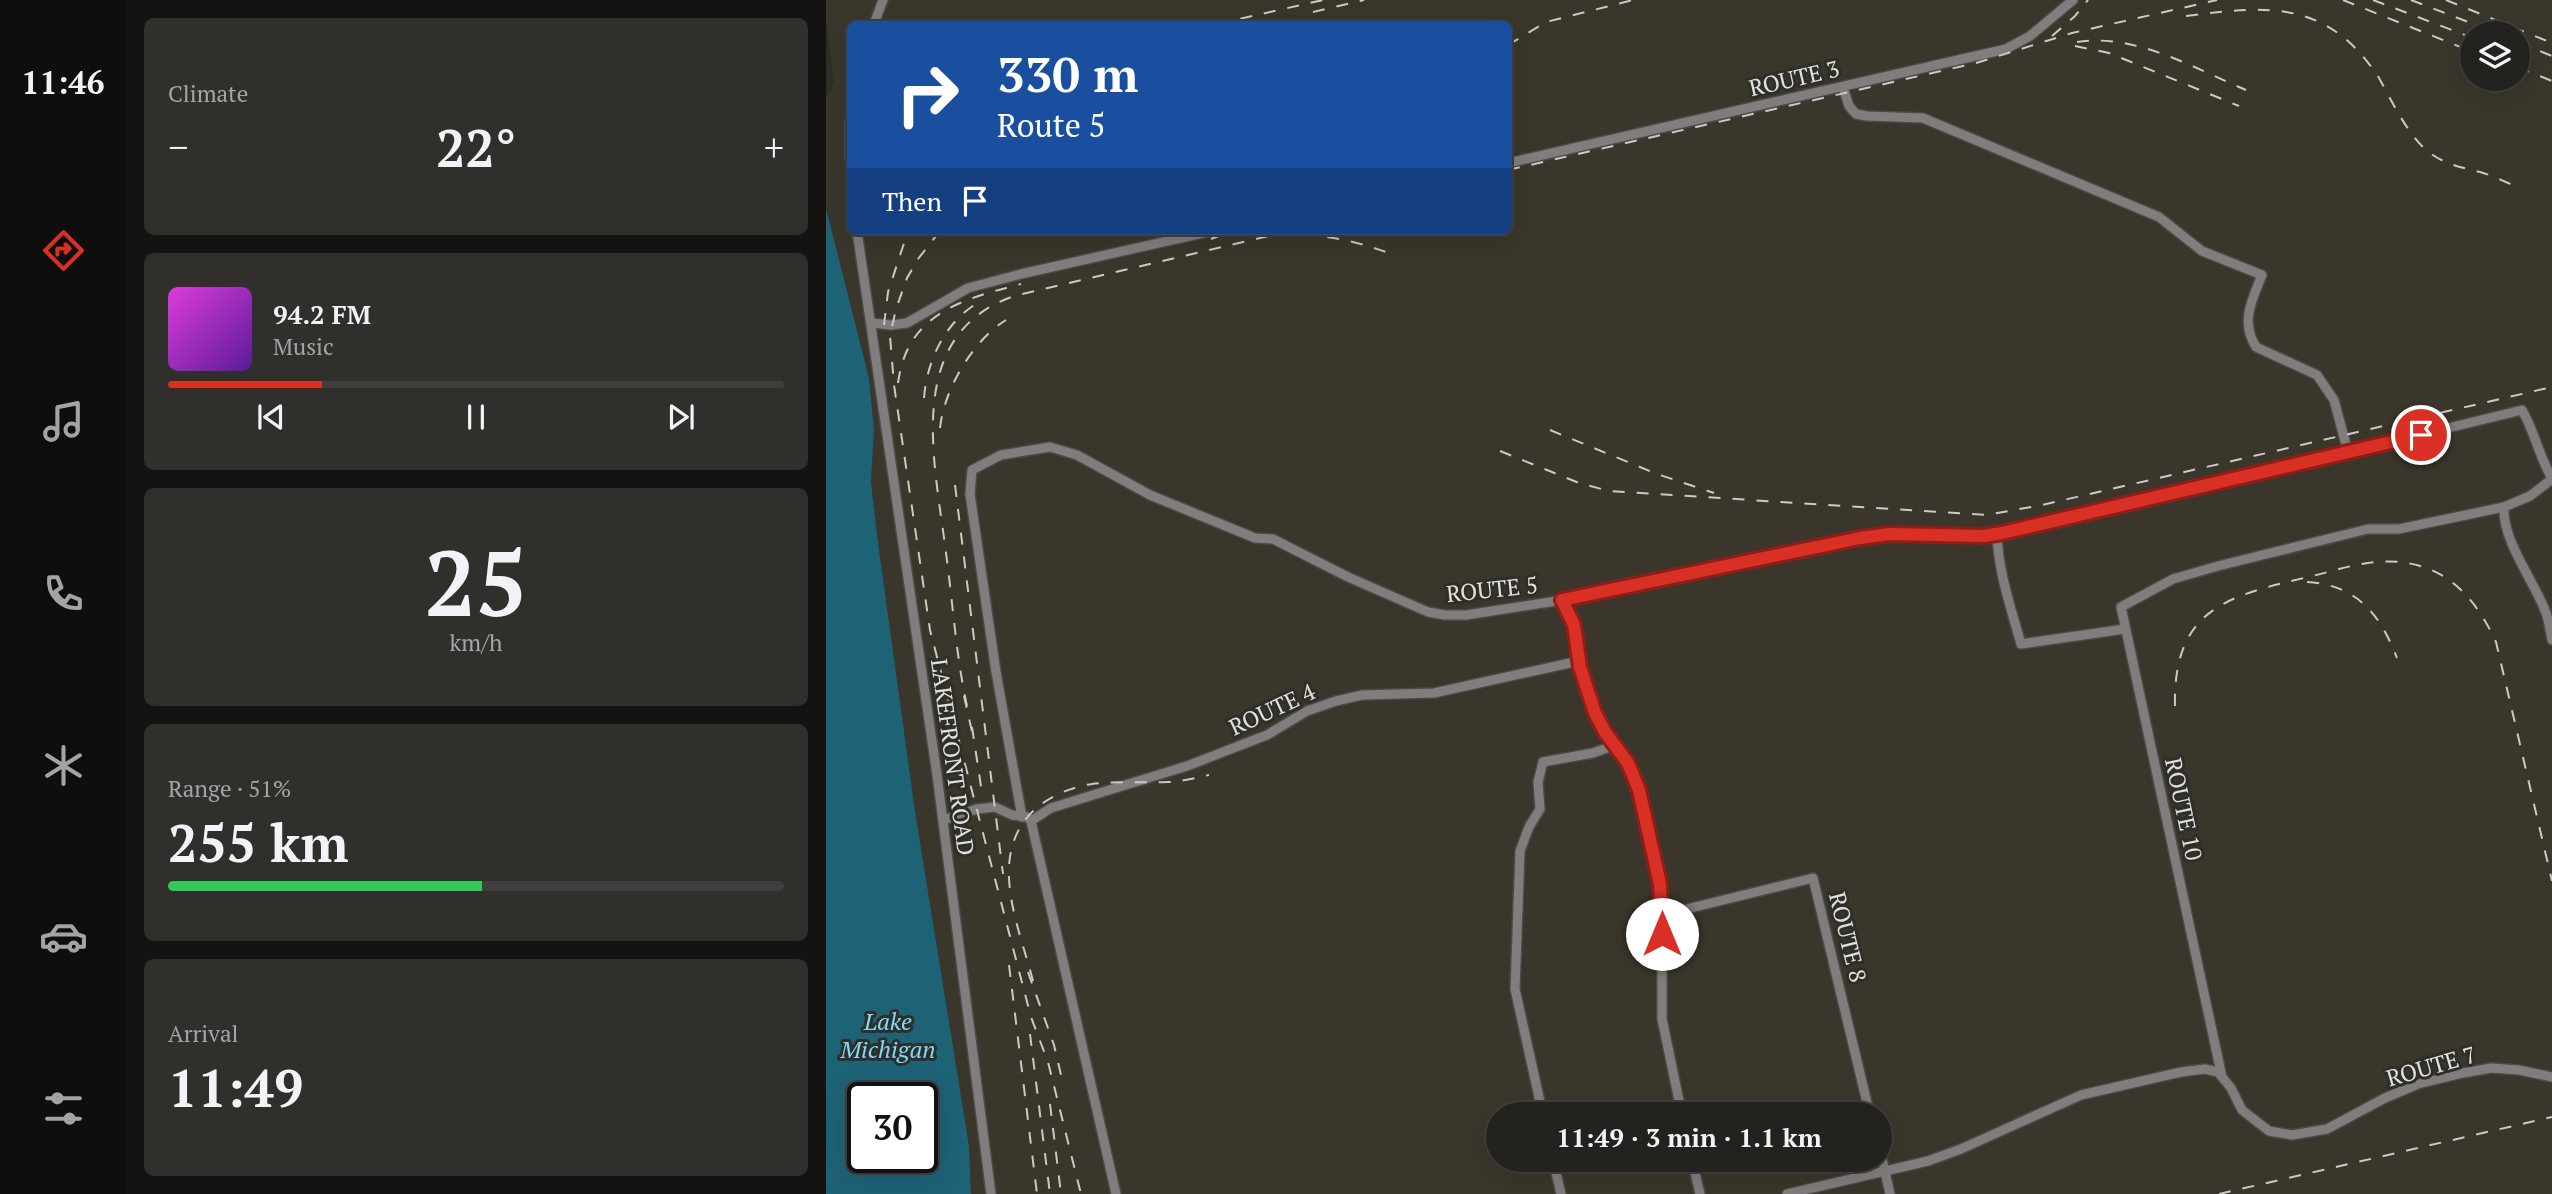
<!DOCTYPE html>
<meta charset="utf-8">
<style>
body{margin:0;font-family:"PT Serif",serif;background:#302f2c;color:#f1f3f6;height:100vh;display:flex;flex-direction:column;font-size:26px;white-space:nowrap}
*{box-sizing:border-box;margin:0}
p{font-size:23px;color:#a3a4a4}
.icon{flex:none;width:38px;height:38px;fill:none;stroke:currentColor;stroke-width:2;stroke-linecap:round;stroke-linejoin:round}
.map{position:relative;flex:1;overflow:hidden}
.sheet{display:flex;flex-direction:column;gap:18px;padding:18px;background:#141311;width:700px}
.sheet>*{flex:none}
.guide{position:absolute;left:21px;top:21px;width:665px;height:214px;border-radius:10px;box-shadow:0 7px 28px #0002,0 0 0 2px #413f3d;background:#1a4fa0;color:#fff;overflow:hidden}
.controls{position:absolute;left:1634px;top:21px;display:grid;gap:14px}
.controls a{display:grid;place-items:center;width:70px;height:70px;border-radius:50%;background:#24221f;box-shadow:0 7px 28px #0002,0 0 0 2px #413f3d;font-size:35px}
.speed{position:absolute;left:21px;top:1082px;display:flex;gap:14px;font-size:35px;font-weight:700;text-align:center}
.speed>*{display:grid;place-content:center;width:91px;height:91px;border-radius:50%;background:#24221f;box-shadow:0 7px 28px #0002,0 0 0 2px #413f3d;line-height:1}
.speed .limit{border:4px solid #111;border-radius:10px;background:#fff;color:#111}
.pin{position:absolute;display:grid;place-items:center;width:60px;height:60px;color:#fff;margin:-30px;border:4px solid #fff;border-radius:50%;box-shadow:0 2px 7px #0007}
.me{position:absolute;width:77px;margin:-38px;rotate:0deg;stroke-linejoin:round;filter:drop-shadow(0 0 5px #0008)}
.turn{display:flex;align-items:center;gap:24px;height:147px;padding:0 35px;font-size:32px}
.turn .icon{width:91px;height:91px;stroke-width:2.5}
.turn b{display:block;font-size:49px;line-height:60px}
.then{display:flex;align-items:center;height:66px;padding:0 35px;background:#0003;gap:14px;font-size:26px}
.big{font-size:52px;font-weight:700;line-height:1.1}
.sheet .card{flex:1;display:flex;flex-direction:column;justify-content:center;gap:10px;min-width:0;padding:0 24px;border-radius:10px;background:#302f2c}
.sheet .dial{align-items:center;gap:0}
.dial b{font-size:91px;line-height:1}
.song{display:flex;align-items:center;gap:21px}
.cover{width:84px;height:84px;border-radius:10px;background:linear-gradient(135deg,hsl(300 70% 55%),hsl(270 70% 35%))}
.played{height:7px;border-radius:4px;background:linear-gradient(90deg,#d93025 25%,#413f3d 25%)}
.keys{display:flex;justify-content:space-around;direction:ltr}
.heat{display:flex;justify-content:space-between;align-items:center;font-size:38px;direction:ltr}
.charge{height:10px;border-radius:5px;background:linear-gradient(90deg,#34c759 51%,#413f3d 0)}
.trip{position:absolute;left:660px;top:1102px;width:406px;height:70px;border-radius:35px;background:#24221f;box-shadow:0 7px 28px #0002,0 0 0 2px #413f3d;font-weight:700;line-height:70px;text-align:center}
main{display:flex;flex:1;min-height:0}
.tabs{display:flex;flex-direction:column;width:126px;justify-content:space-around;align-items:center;background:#0e0e0c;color:#a3a4a4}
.tabs .icon{width:49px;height:49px}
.tabs .current{color:#d93025}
.tabs b{font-size:32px;color:#f1f3f6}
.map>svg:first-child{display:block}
</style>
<main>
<nav class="tabs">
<b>11:46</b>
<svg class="icon current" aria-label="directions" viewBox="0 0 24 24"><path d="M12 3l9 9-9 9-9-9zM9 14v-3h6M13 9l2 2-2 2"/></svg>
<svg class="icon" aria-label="music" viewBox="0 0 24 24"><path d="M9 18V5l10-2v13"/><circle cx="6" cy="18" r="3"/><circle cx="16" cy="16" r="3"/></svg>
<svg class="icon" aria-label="phone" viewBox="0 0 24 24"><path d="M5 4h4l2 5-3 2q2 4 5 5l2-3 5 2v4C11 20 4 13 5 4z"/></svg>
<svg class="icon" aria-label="climate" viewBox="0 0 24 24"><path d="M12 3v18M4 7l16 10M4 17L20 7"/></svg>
<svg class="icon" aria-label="car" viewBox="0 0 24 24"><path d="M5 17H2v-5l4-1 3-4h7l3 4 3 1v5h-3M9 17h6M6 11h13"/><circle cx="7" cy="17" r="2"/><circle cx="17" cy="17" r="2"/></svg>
<svg class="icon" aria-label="filters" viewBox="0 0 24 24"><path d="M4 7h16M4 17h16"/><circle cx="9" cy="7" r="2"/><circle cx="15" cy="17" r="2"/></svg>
</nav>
<section class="sheet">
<div class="card"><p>Climate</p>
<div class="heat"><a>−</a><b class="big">22°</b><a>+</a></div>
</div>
<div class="card">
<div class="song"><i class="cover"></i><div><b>94.2 FM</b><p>Music</p></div></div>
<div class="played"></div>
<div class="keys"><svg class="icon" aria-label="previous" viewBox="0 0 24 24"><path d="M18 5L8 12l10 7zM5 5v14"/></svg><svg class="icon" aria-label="pause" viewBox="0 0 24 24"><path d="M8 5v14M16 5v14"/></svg><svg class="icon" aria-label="next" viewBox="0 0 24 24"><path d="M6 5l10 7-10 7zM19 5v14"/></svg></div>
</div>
<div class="card dial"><b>25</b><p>km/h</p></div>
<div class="card"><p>Range · 51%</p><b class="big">255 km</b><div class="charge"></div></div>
<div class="card"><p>Arrival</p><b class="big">11:49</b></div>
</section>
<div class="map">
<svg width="1726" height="1194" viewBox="0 0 1726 1194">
<rect width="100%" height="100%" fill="#302e29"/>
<path fill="#3a362b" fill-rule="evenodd" d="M0,0H1726V1194H145L143,1146L89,811L51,535L45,482L48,430L43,378L0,208V98L8,83L0,20ZM24,24H682V231H24ZM1647,33H1692V79H1647ZM672,1115H1054V1160H672Z"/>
<path fill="#1e6276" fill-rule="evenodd" d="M0,208L43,378L48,430L45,482L51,535L89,811L143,1146L145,1194H0ZM37,1097H96V1157H37Z"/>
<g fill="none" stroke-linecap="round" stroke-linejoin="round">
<defs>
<g id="street">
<polyline points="48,24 57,0"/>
<path d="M1017,87L1023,106L1030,114L1041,116L1097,118L1333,217L1376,251L1436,275C1426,300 1414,322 1430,347L1491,375L1508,400L1522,452"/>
<polyline points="24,121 24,160"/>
<polyline points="682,163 1180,49 1204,36 1247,0"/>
<polyline points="31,231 111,775 165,1194"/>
<polyline points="46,323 65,325 81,323 142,288 195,274 386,231"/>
<path d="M1726,479L1704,496L1678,507C1676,541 1709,582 1720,613C1723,621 1724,631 1726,640"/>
<path d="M1171,534C1172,571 1185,608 1195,644L1299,629"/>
<polyline points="736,600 748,625 759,689 769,713 779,732 802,763 812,790 834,884 836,907 836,1019 856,1115"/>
<path d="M196,817L170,672L144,494L146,470L175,455L224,447L251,455L324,495L429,538L447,539L522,577L602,612L619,615H640L750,598L1034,538C1081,532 1129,541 1176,533L1405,481L1696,410C1709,432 1713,457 1726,478"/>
<polyline points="117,820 151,809 169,807 186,815 201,817 205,821 290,1194"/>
<polyline points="205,821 225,808 361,766 441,735 481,711 510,701 536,695 608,693 753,661"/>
<polyline points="836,915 987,878 1044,1115"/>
<polyline points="1396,1077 1295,607 1347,579 1392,566 1542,529 1573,529 1678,507"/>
<polyline points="717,1115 689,989 694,851 703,827 714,809 712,782 717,762 767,753 789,745"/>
<polyline points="1054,1150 1064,1194"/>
<polyline points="727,1160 735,1194"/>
<polyline points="866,1160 874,1194"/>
<polyline points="961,1194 1102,1161 1135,1149 1255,1095 1355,1072 1379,1069 1392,1072 1405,1088 1416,1110 1443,1131 1466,1135 1501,1129 1559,1098 1592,1084 1637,1073 1665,1068 1693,1070 1726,1077"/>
</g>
</defs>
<use href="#street" stroke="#4c4a46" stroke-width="12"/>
<use href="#street" stroke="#807d7c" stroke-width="9"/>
<g stroke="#cbc9c6" stroke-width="2" stroke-dasharray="12 12" stroke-linecap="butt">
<polyline points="1517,0 1647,52"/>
<polyline points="1547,0 1647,38"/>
<polyline points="1585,0 1671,33"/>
<polyline points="1620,0 1726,43"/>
<polyline points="487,12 538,0"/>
<path d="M1360,16C1443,5 1502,0 1553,78C1566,101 1580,132 1600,150C1617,164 1634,167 1654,172C1668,176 1681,183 1694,188"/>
<polyline points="391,24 497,0"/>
<polyline points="1226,36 1249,16 1262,0"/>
<path d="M1251,42C1310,33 1367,68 1420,90"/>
<polyline points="1692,42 1726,56"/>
<polyline points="682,45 720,22 807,0"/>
<polyline points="1249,46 1283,53 1413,106"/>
<polyline points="1692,67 1726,81"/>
<polyline points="682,170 1150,63 1246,33 1391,0"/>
<polyline points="114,231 92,259 81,278 70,309 64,336 68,385 104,630 205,1017 222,1062 255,1194"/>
<polyline points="385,239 406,231"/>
<polyline points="58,325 62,292 82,231"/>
<path d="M72,383C81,313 137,299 195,284"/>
<path d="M98,398C101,360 119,322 153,302"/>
<path d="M114,428C118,390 146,341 180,320"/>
<polyline points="724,430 831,474 888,493"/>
<polyline points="674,451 753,483 783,491 1160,515 1216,505 1726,387"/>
<polyline points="129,485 177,874"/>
<path d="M1481,582C1531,585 1554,614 1571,658"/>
<polyline points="138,696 147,736"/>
<path d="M141,706C130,656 127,604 120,553C109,463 76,335 188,296L447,235C486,232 524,239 560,252"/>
<path d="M1349,706C1347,609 1401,596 1482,577C1504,572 1527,564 1550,562C1611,557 1646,590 1670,642L1726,881"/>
<polyline points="146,727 156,793"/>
<polyline points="183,965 211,1194"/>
<polyline points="202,972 228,1045 235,1075"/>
<path d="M207,981C193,926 160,856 208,810C224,796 245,787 266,784C290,781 316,783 341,782C355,782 369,778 383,775"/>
<polyline points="204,1034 224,1194"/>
<polyline points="224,1104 235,1194"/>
<polyline points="1393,1194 1726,1117"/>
</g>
</g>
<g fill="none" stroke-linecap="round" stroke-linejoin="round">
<defs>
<polyline id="route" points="836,934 834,884 813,790 802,763 779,732 769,713 754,667 748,625 736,600 1034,538 1064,534 1158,536 1176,533 1595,435"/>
</defs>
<use href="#route" stroke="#8d1f18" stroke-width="18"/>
<use href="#route" stroke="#d93025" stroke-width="12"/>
</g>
<g text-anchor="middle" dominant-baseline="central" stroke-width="6" stroke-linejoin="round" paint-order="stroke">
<g font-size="23" fill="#e2e0dd" stroke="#302e29">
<text transform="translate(968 78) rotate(-13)">ROUTE 3</text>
<text transform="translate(666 589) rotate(-6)">ROUTE 5</text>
<text transform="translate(446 709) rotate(-25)">ROUTE 4</text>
<text transform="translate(127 757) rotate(82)">LAKEFRONT ROAD</text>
<text transform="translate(1358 809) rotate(78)">ROUTE 10</text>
<text transform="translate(1022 937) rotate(76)">ROUTE 8</text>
<text transform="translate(1605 1066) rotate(-16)">ROUTE 7</text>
</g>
<g font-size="24" font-style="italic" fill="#7dd9f8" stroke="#302e29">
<text x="62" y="1021">Lake<tspan x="62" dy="28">Michigan</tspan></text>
</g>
</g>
</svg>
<div class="controls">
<a><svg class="icon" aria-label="layers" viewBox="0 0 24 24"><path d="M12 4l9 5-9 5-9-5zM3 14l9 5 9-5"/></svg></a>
</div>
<div class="speed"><div class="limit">30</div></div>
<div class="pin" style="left:1595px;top:435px;background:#d93025"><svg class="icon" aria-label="arrive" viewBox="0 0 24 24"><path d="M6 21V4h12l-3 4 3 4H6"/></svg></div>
<svg class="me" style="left:836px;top:934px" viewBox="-20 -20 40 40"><circle r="19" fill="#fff"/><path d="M0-13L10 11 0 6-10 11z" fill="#d93025"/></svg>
<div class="trip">11:49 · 3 min · 1.1 km</div>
<div class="guide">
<div class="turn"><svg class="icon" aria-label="right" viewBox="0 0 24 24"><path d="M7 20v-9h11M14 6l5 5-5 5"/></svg><div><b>330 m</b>Route 5</div></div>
<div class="then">Then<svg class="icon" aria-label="arrive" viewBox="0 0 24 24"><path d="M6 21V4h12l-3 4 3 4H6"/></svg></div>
</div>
</div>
</main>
